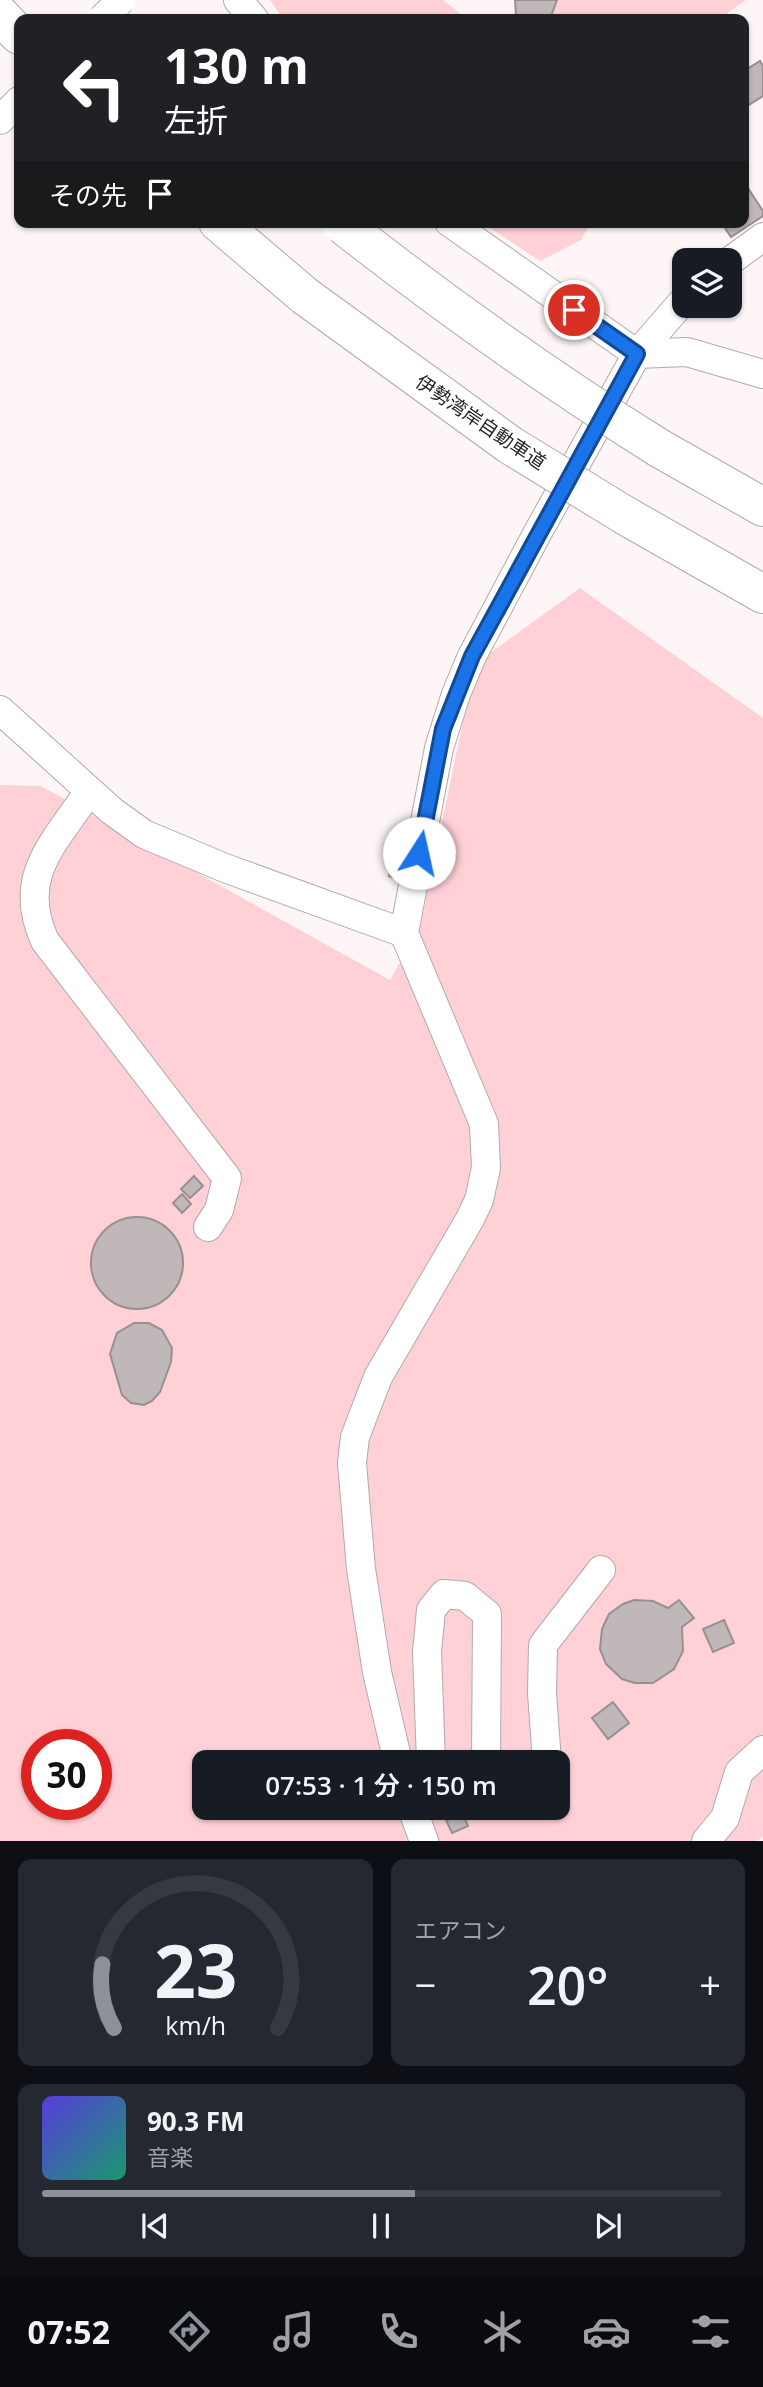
<!DOCTYPE html>
<html lang="ja">
<meta charset="utf-8">
<style>
body{margin:0;font-family:"Open Sans","Noto Sans JP",sans-serif;background:#242831;color:#f1f3f6;height:100vh;display:flex;flex-direction:column;font-size:26px;white-space:nowrap}
*{box-sizing:border-box;margin:0}
p{font-size:23px;color:#9ea1a6}
.icon{flex:none;width:38px;height:38px;fill:none;stroke:currentColor;stroke-width:2;stroke-linecap:round;stroke-linejoin:round}
.map{position:relative;height:1841px;overflow:hidden}
.details{display:flex;flex-direction:column;gap:18px;padding:18px;background:#0d0f14;flex:1}
.details>*{flex:none}
.guide{position:absolute;left:14px;top:14px;width:735px;height:214px;border-radius:14px;box-shadow:0 2px 5px #0004;background:#202124;color:#fff;overflow:hidden}
.controls{position:absolute;left:672px;top:248px;display:grid;gap:14px}
.controls a{display:grid;place-items:center;width:70px;height:70px;border-radius:14px;background:#171b24;box-shadow:0 2px 5px #0004;font-size:35px}
.speed{position:absolute;left:21px;top:1729px;display:flex;gap:14px;font-size:35px;font-weight:700;text-align:center}
.speed>*{display:grid;place-content:center;width:91px;height:91px;border-radius:50%;background:#171b24;box-shadow:0 2px 5px #0004;line-height:1}
.speed .limit{border:10px solid #d22;background:#fff;color:#111}
.pin{position:absolute;display:grid;place-items:center;width:60px;height:60px;color:#fff;margin:-30px;border:4px solid #fff;border-radius:50%;box-shadow:0 2px 7px #0007}
.me{position:absolute;width:77px;margin:-38px;rotate:10deg;stroke-linejoin:round;filter:drop-shadow(0 0 5px #0008)}
.turn{display:flex;align-items:center;gap:24px;height:147px;padding:0 35px;font-size:32px}
.turn .icon{width:91px;height:91px;stroke-width:2.5}
.turn b{display:block;font-size:49px;line-height:60px}
.then{display:flex;align-items:center;height:66px;padding:0 35px;background:#0003;gap:14px;font-size:26px}
.big{font-size:52px;font-weight:600;line-height:1.1}
.details .card{flex:1;display:flex;flex-direction:column;justify-content:center;gap:10px;min-width:0;padding:0 24px;border-radius:14px;background:#242831}
.details .dial{align-items:center;gap:0}
.dial svg{height:182px;overflow:visible;fill:none;stroke:#363941;stroke-width:7;stroke-linecap:round;text-anchor:middle}
.dial text{fill:#f1f3f6;stroke:none}
.song{display:flex;align-items:center;gap:21px}
.cover{width:84px;height:84px;border-radius:10px;background:linear-gradient(135deg,hsl(250 70% 55%),hsl(160 70% 35%))}
.played{height:7px;border-radius:4px;background:linear-gradient(90deg,#8c9099 55%,#363941 55%)}
.keys{display:flex;justify-content:space-around;direction:ltr}
.heat{display:flex;justify-content:space-between;align-items:center;font-size:38px;direction:ltr}
.details .tiles{flex:1;display:grid;gap:18px;grid-template-columns:1fr 1fr}
.card:last-child{grid-column:span 2}
.trip{position:absolute;left:192px;top:1750px;width:378px;height:70px;border-radius:14px;background:#171b24;box-shadow:0 2px 5px #0004;font-weight:600;line-height:70px;text-align:center}
.tabs{display:flex;height:112px;justify-content:space-around;align-items:center;background:#090b0e;color:#9ea1a6}
.tabs .icon{width:49px;height:49px}
.tabs .current{color:#8c9099}
.tabs b{font-size:32px;color:#f1f3f6}
.map>svg:first-child{display:block}
</style>
<div class="map">
<svg width="763" height="1841" viewBox="0 0 763 1841">
<rect width="100%" height="100%" fill="#fef6f6"/>
<g fill="#ffd1d7" fill-rule="evenodd">
<polygon points="270,0 443,0 467,19 283,19"/>
<polygon points="559,0 746,0 719,19 510,19"/>
<polygon points="481,222 591,222 581,240 540,261"/>
<path d="M580,588L763,718V1836L758,1841H0V785L41,786L390,980L420,927L475,664ZM37,1745H96V1804H37ZM205,1762H558V1808H205Z"/>
</g>
<g fill="#c0b8b8" stroke="#989090" stroke-width="2">
<polygon points="515,0 557,0 550,19 532,19 516,15"/>
<polygon points="760,61 763,66 763,96 744,108 744,71"/>
<polygon points="746,185 763,211 763,216 731,237 721,222 744,222 744,187"/>
<polygon points="393,862 400,865 396,879 389,876"/>
<polygon points="194,1176 203,1186 190,1198 181,1189"/>
<polygon points="182,1194 191,1204 182,1213 173,1203"/>
<circle cx="137" cy="1263" r="46"/>
<polygon points="134,1323 149,1323 162,1330 172,1348 171,1362 160,1392 152,1401 144,1405 131,1403 122,1395 110,1354 117,1333"/>
<polygon points="634,1600 653,1601 668,1608 679,1600 694,1618 682,1627 683,1651 674,1669 653,1683 635,1683 622,1679 606,1664 600,1649 602,1629 609,1614 623,1604"/>
<polygon points="724,1620 734,1643 713,1652 703,1629"/>
<polygon points="613,1702 629,1723 608,1739 592,1718"/>
<polygon points="462,1812 468,1826 452,1833 446,1820"/>
</g>
<g fill="none" stroke-linecap="round" stroke-linejoin="round">
<defs>
<g id="minor">
<polyline points="238,0 254,19"/>
<polyline points="0,120 19,101"/>
<polyline points="449,222 637,354 687,352 763,374"/>
<polyline points="730,261 763,237"/>
<polyline points="0,710 112,811 144,834 225,868 404,933"/>
<path d="M89,791C55,843 15,876 45,941L227,1178L219,1210L208,1227"/>
<polyline points="398,1762 377,1672 361,1569 352,1463 355,1437 378,1377 470,1219 479,1200 486,1168 484,1124 404,933 439,748 456,694 472,656 538,532 637,354 684,300"/>
<polyline points="431,1762 427,1652 431,1610 444,1594 465,1596 487,1614 486,1762"/>
<polyline points="547,1762 542,1693 543,1645 601,1570"/>
<polyline points="412,1808 424,1841"/>
<polyline points="706,1841 725,1818 739,1772 763,1750"/>
</g>
<g id="highway">
<polyline points="0,15 19,35"/>
<polyline points="218,222 305,296"/>
<polyline points="659,448 763,507"/>
<polyline points="626,516 763,594"/>
</g>
</defs>
<use href="#minor" stroke="#b1a9aa" stroke-width="30"/>
<use href="#highway" stroke="#b1a9aa" stroke-width="40"/>
<use href="#minor" stroke="#fff" stroke-width="28"/>
<use href="#highway" stroke="#fff" stroke-width="38"/>
<defs>
<polyline id="minor-bridge" points="102,19 121,0"/>
<g id="highway-bridge">
<path d="M343,225C445,305 549,379 659,448"/>
<polyline points="305,296 510,445 626,516"/>
</g>
</defs>
<use href="#minor-bridge" stroke="#b1a9aa" stroke-width="30" stroke-linecap="butt"/>
<use href="#highway-bridge" stroke="#b1a9aa" stroke-width="40" stroke-linecap="butt"/>
<use href="#minor-bridge" stroke="#fff" stroke-width="28"/>
<use href="#highway-bridge" stroke="#fff" stroke-width="38"/>
</g>
<g fill="none" stroke-linecap="round" stroke-linejoin="round">
<defs>
<polyline id="route" points="419,853 443,729 472,656 637,354 574,310"/>
</defs>
<use href="#route" stroke="#114b97" stroke-width="18"/>
<use href="#route" stroke="#1a73e8" stroke-width="12"/>
</g>
<g text-anchor="middle" dominant-baseline="central" stroke-width="5" stroke-linejoin="round" paint-order="stroke">
<g font-size="19" fill="#252222" stroke="#fff">
<text transform="translate(481 422) rotate(34)">伊勢湾岸自動車道</text>
</g>
</g>
</svg>
<div class="controls">
<a><svg class="icon" aria-label="layers" viewBox="0 0 24 24"><path d="M12 4l9 5-9 5-9-5zM3 14l9 5 9-5"/></svg></a>
</div>
<div class="speed"><div class="limit">30</div></div>
<div class="pin" style="left:574px;top:310px;background:#d93025"><svg class="icon" aria-label="arrive" viewBox="0 0 24 24"><path d="M6 21V4h12l-3 4 3 4H6"/></svg></div>
<svg class="me" style="left:419px;top:853px" viewBox="-20 -20 40 40"><circle r="19" fill="#fff"/><path d="M0-13L10 11 0 6-10 11z" fill="#1a73e8"/></svg>
<div class="trip">07:53 · 1 分 · 150 m</div>
<div class="guide">
<div class="turn"><svg class="icon" aria-label="left" viewBox="0 0 24 24"><path d="M17 20v-9H6M10 6l-5 5 5 5"/></svg><div><b>130 m</b>左折</div></div>
<div class="then">その先<svg class="icon" aria-label="arrive" viewBox="0 0 24 24"><path d="M6 21V4h12l-3 4 3 4H6"/></svg></div>
</div>
</div>
<section class="details">
<div class="tiles">
<div class="card dial"><svg viewBox="0 0 100 80">
<path d="M14 69A42 42 0 1 1 86 69"/>
<path d="M14 69A42 42 0 0 1 9 41" stroke="#8c9099"/>
<text x="50" y="56" font-size="32" font-weight="700">23</text>
<text x="50" y="72" font-size="11">km/h</text>
</svg></div>
<div class="card"><p>エアコン</p>
<div class="heat"><a>−</a><b class="big">20°</b><a>+</a></div>
</div>
<div class="card">
<div class="song"><i class="cover"></i><div><b>90.3 FM</b><p>音楽</p></div></div>
<div class="played"></div>
<div class="keys"><svg class="icon" aria-label="previous" viewBox="0 0 24 24"><path d="M18 5L8 12l10 7zM5 5v14"/></svg><svg class="icon" aria-label="pause" viewBox="0 0 24 24"><path d="M8 5v14M16 5v14"/></svg><svg class="icon" aria-label="next" viewBox="0 0 24 24"><path d="M6 5l10 7-10 7zM19 5v14"/></svg></div>
</div>
</div>
</section>
<nav class="tabs">
<b>07:52</b>
<svg class="icon current" aria-label="directions" viewBox="0 0 24 24"><path d="M12 3l9 9-9 9-9-9zM9 14v-3h6M13 9l2 2-2 2"/></svg>
<svg class="icon" aria-label="music" viewBox="0 0 24 24"><path d="M9 18V5l10-2v13"/><circle cx="6" cy="18" r="3"/><circle cx="16" cy="16" r="3"/></svg>
<svg class="icon" aria-label="phone" viewBox="0 0 24 24"><path d="M5 4h4l2 5-3 2q2 4 5 5l2-3 5 2v4C11 20 4 13 5 4z"/></svg>
<svg class="icon" aria-label="climate" viewBox="0 0 24 24"><path d="M12 3v18M4 7l16 10M4 17L20 7"/></svg>
<svg class="icon" aria-label="car" viewBox="0 0 24 24"><path d="M5 17H2v-5l4-1 3-4h7l3 4 3 1v5h-3M9 17h6M6 11h13"/><circle cx="7" cy="17" r="2"/><circle cx="17" cy="17" r="2"/></svg>
<svg class="icon" aria-label="filters" viewBox="0 0 24 24"><path d="M4 7h16M4 17h16"/><circle cx="9" cy="7" r="2"/><circle cx="15" cy="17" r="2"/></svg>
</nav>
